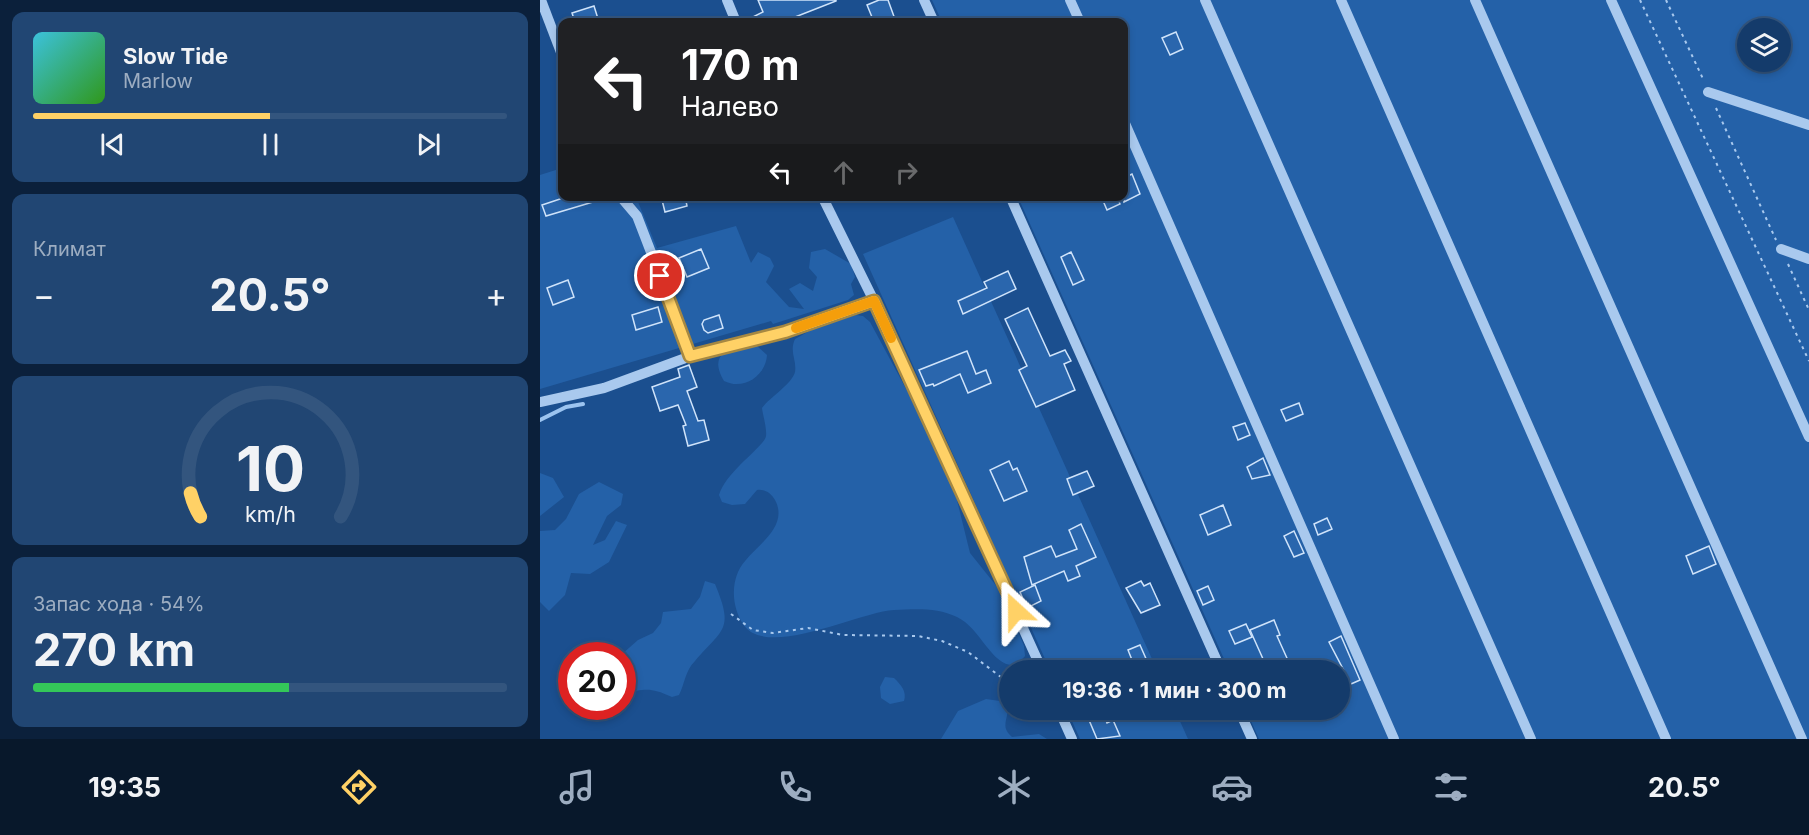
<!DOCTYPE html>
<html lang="ru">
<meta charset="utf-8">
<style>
body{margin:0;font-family:Inter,sans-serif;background:#214673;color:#f1f3f6;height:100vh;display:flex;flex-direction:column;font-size:22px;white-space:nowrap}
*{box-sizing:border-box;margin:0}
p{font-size:20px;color:#9dadc1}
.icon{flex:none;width:33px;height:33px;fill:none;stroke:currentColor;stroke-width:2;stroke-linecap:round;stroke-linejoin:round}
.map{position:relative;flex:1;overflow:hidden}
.details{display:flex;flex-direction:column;gap:12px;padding:12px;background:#0b203b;width:540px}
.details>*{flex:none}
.guide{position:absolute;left:18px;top:18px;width:570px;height:183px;border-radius:12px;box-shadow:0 3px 9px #0003,0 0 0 2px #33557e;background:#202124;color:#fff;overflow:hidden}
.tools{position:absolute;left:1197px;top:18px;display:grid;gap:12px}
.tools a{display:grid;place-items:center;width:54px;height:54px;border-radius:50%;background:#143b6b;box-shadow:0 3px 9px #0003,0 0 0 2px #33557e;font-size:30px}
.speed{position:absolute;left:18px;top:642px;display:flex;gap:12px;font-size:30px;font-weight:700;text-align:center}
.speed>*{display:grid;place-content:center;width:78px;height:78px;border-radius:50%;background:#143b6b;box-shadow:0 3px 9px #0003,0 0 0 2px #33557e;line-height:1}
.speed .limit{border:9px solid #d22;background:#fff;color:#111}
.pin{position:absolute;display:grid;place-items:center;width:51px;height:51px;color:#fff;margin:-26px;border:3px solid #fff;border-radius:50%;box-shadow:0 2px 6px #0007}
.me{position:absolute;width:66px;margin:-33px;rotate:336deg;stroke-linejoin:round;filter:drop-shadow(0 0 4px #0008)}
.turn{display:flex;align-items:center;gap:21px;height:126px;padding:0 24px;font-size:27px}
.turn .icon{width:78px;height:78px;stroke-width:2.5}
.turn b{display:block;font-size:42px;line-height:51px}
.lanes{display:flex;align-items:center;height:57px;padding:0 24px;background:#0003;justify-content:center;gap:30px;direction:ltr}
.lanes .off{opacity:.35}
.big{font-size:45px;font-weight:700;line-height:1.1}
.details .widget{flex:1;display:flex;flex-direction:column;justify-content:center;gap:9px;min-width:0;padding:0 21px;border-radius:12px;background:#214673}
.details .dial{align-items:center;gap:0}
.dial svg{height:156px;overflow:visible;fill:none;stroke:#33557e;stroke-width:7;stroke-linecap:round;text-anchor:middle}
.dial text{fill:#f1f3f6;stroke:none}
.song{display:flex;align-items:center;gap:18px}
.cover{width:72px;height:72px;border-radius:9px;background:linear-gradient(135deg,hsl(190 70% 55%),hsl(110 70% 35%))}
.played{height:6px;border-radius:3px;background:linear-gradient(90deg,#ffd166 50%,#33557e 50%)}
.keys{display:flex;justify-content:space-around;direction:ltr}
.heat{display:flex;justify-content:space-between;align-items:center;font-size:33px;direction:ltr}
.charge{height:9px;border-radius:4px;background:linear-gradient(90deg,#34c759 54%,#33557e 0)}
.trip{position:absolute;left:459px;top:660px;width:351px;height:60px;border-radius:30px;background:#143b6b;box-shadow:0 3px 9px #0003,0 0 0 2px #33557e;font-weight:700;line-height:60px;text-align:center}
.tab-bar{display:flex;height:96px;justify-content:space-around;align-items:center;background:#08182b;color:#9dadc1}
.tab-bar .icon{width:42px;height:42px}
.tab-bar .current{color:#ffd166}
.tab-bar b{font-size:27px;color:#f1f3f6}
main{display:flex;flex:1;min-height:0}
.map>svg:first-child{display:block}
</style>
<main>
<section class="details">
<div class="widget">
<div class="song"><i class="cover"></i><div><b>Slow Tide</b><p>Marlow</p></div></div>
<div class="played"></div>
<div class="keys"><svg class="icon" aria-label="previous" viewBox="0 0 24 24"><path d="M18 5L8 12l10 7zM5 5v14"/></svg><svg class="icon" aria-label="pause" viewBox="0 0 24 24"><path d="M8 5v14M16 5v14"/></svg><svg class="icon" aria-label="next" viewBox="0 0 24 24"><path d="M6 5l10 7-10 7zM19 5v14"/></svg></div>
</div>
<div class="widget"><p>Климат</p>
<div class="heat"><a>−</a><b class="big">20.5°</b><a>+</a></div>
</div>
<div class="widget dial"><svg viewBox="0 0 100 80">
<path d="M14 69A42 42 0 1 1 86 69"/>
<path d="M14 69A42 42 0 0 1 9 57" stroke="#ffd166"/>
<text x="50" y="56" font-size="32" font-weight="700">10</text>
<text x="50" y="72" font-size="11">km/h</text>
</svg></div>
<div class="widget"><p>Запас хода · 54%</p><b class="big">270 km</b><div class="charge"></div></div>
</section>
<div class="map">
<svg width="1269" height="739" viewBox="0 0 1269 739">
<rect width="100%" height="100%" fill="#1b4f8f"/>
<g fill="#2461a8" fill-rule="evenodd">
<path d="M392,0H1269V739H719L706,710H800V670H689L478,197L584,196V22H402ZM1208,28H1240V62H1208Z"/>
<polygon points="22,168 22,196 96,197 117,248 196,226 211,263 218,252 230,258 234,266 226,282 249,307 264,309 249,289 260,283 273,291 277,277 269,268 271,252 285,249 311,264 315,277 311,284 314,295 308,300 233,324 231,321 0,389 0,175"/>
<polygon points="413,217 617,670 510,670 323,254"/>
<path d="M316,315L323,316L330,322L393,439L412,480L430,553L462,593L484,646L485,656L477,665C452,669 442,629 417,617C397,607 374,609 354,610C318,612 226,660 203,624C193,609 191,588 198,572C208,549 251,530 235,500C231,493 225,489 217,490L205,504L192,505L182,502L179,495C186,471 225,446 226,436C227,428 223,416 222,408C230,397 252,384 255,372C257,360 249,352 255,339L273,329Z"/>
<path d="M217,346L227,355C226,375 204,391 184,381C166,350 194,347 217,346Z"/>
<polygon points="0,473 13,478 24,497 0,516"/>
<polygon points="59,482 83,494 81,505 67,516 53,545 65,540 76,521 87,525 69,562 50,574 31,573 25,595 9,611 0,602 0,531 15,530 26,519 39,494"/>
<path d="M165,581L175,584C194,630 184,628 155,661C145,671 145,683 139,695L132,697C110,687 107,689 83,693L81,655L98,640L113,633L121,623L123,612L151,609L160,597Z"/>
<path d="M345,677L354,678C361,685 367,691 364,701L350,704L341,698L340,687Z"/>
<path d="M446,699L460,701L468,707C468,720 460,727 472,737L499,734L507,739H401L418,711Z"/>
<polygon points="527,710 635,710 648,739 540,739"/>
</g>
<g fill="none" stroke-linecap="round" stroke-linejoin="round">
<polyline stroke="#9cc4f0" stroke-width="4" points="0,420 26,407 43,404"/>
</g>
<g fill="#2a66ad" stroke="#cfe3fa" stroke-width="1.5">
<polygon points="218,0 296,0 296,1 250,19 251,22 203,22 223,12"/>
<polygon points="339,0 348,0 356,22 334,22 327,5"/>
<polygon points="54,6 59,22 35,22 32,13"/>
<polygon points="636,32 643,49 630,55 622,38"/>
<polygon points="592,174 600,194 584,202 584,178"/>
<polygon points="29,196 62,196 63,199 6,216 2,205"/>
<polygon points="121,196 145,196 147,206 125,212"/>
<polygon points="561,196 576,196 580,204 567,210"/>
<polygon points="161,249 169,268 147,277 139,258"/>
<polygon points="531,252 544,280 533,285 521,257"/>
<polygon points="468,271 476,289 423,314 418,301 447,288 444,282"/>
<polygon points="28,280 34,297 13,305 7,288"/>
<polygon points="118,307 122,322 96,330 92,315"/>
<polygon points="488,308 510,356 525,350 531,361 524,364 535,390 496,407 479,370 487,366 465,319"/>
<polygon points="179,315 183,328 168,333 164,330 162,324 164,320"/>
<polygon points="427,351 436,374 446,370 451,383 428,393 420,374 394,386 393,384 386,386 379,370"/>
<polygon points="149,365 157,387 147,391 158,421 164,420 169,440 148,446 143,426 146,425 138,405 120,411 112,387 140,377 138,369"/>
<polygon points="759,403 763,414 746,421 741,410"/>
<polygon points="705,423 710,435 698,440 693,427"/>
<polygon points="723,458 730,475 712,479 707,467"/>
<polygon points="469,461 473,470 477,468 487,491 464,501 450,470"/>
<polygon points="547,471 554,486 533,495 527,479"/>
<polygon points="683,505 691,525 668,535 660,515"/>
<polygon points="787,518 792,529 778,535 774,524"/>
<polygon points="541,524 556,557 536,566 540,576 528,581 524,571 492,585 484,557 511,546 516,557 537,549 529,530"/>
<polygon points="754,531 764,553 754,557 744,536"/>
<polygon points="1169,546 1176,564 1153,574 1146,556"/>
<polygon points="601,581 604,586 610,583 620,605 601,613 586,588"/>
<polygon points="495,585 501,601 487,608 480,592"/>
<polygon points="668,586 674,600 663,605 657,591"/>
<polygon points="734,620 740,635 737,636 751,667 744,670 728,670 710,630"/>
<polygon points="706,624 712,637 695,644 689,631"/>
<polygon points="801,636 820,680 811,684 789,642"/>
<polygon points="600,645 611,670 596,670 588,650"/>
<polygon points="563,713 567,723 573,720 580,736 557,739 549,720"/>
</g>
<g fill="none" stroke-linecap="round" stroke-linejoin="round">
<g stroke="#a9c9ee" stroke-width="2" stroke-dasharray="3 4.5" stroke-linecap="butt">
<polyline points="1100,0 1269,361"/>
<polyline points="1126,0 1164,81"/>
<polyline points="1176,108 1236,240"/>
<polyline points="1248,264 1269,310"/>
<polyline points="191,614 213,630 233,633 268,628 303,635 378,636 402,641 428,652 470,684"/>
<polyline points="501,710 508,716"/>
</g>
<g stroke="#a9c9ee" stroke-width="10">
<polyline points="1,0 22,55"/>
<polyline points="187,0 196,22"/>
<polyline points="384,0 394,22"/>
<polyline points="530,0 540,22"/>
<polyline points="665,0 991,739"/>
<polyline points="801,0 1126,739"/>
<polyline points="935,0 1262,739"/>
<polyline points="1071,0 1269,437"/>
<polyline points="1168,92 1269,125"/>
<polyline points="584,121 854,739"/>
<polyline points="80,196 97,216 151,356"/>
<polyline points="282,196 334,301 502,670"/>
<polyline points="470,196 681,670"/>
<polyline points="1241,249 1269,259"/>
<polyline points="0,402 64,388 151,356 245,332 334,301"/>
<polyline points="519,710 532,739"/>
<polyline points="699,710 712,739"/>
</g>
</g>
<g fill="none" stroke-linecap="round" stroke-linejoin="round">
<defs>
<polyline id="route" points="120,276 150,356 245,332 334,301 476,611"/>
</defs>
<use href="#route" stroke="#a68842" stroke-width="15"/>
<use href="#route" stroke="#ffd166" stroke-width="10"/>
<polyline stroke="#f59e0b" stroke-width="10" points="256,328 334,301 351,338"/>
</g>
</svg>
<div class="tools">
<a><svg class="icon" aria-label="layers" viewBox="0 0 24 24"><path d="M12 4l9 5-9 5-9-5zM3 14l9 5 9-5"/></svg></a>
</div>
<div class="speed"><div class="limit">20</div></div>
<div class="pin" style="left:120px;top:276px;background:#d93025"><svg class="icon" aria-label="arrive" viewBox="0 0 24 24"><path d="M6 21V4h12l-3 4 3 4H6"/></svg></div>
<svg class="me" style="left:476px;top:611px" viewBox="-20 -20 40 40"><path d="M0-17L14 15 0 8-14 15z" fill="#ffd166" stroke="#fff" stroke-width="4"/></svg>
<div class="trip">19:36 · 1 мин · 300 m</div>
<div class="guide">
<div class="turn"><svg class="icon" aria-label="left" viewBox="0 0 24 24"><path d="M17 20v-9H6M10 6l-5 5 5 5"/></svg><div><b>170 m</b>Налево</div></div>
<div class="lanes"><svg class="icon" aria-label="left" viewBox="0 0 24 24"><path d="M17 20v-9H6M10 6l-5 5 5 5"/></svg><svg class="icon off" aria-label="ahead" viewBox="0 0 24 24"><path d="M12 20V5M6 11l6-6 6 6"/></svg><svg class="icon off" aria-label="right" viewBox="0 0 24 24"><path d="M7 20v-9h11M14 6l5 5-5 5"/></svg></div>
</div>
</div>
</main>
<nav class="tab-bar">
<b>19:35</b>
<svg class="icon current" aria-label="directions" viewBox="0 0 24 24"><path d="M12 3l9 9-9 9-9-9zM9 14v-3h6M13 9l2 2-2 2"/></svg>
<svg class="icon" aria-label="music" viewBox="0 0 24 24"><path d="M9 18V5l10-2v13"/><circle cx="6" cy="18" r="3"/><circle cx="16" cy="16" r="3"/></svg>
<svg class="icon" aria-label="phone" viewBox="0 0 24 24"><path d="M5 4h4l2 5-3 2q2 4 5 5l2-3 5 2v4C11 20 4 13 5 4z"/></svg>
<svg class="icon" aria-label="climate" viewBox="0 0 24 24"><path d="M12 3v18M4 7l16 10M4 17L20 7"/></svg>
<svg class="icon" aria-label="car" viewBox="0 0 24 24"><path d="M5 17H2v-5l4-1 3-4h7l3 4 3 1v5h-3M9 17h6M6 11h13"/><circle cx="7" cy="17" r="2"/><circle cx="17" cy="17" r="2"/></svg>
<svg class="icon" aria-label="filters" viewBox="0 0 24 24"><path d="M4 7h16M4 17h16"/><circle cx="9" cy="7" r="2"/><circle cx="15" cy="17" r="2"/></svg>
<b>20.5°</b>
</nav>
